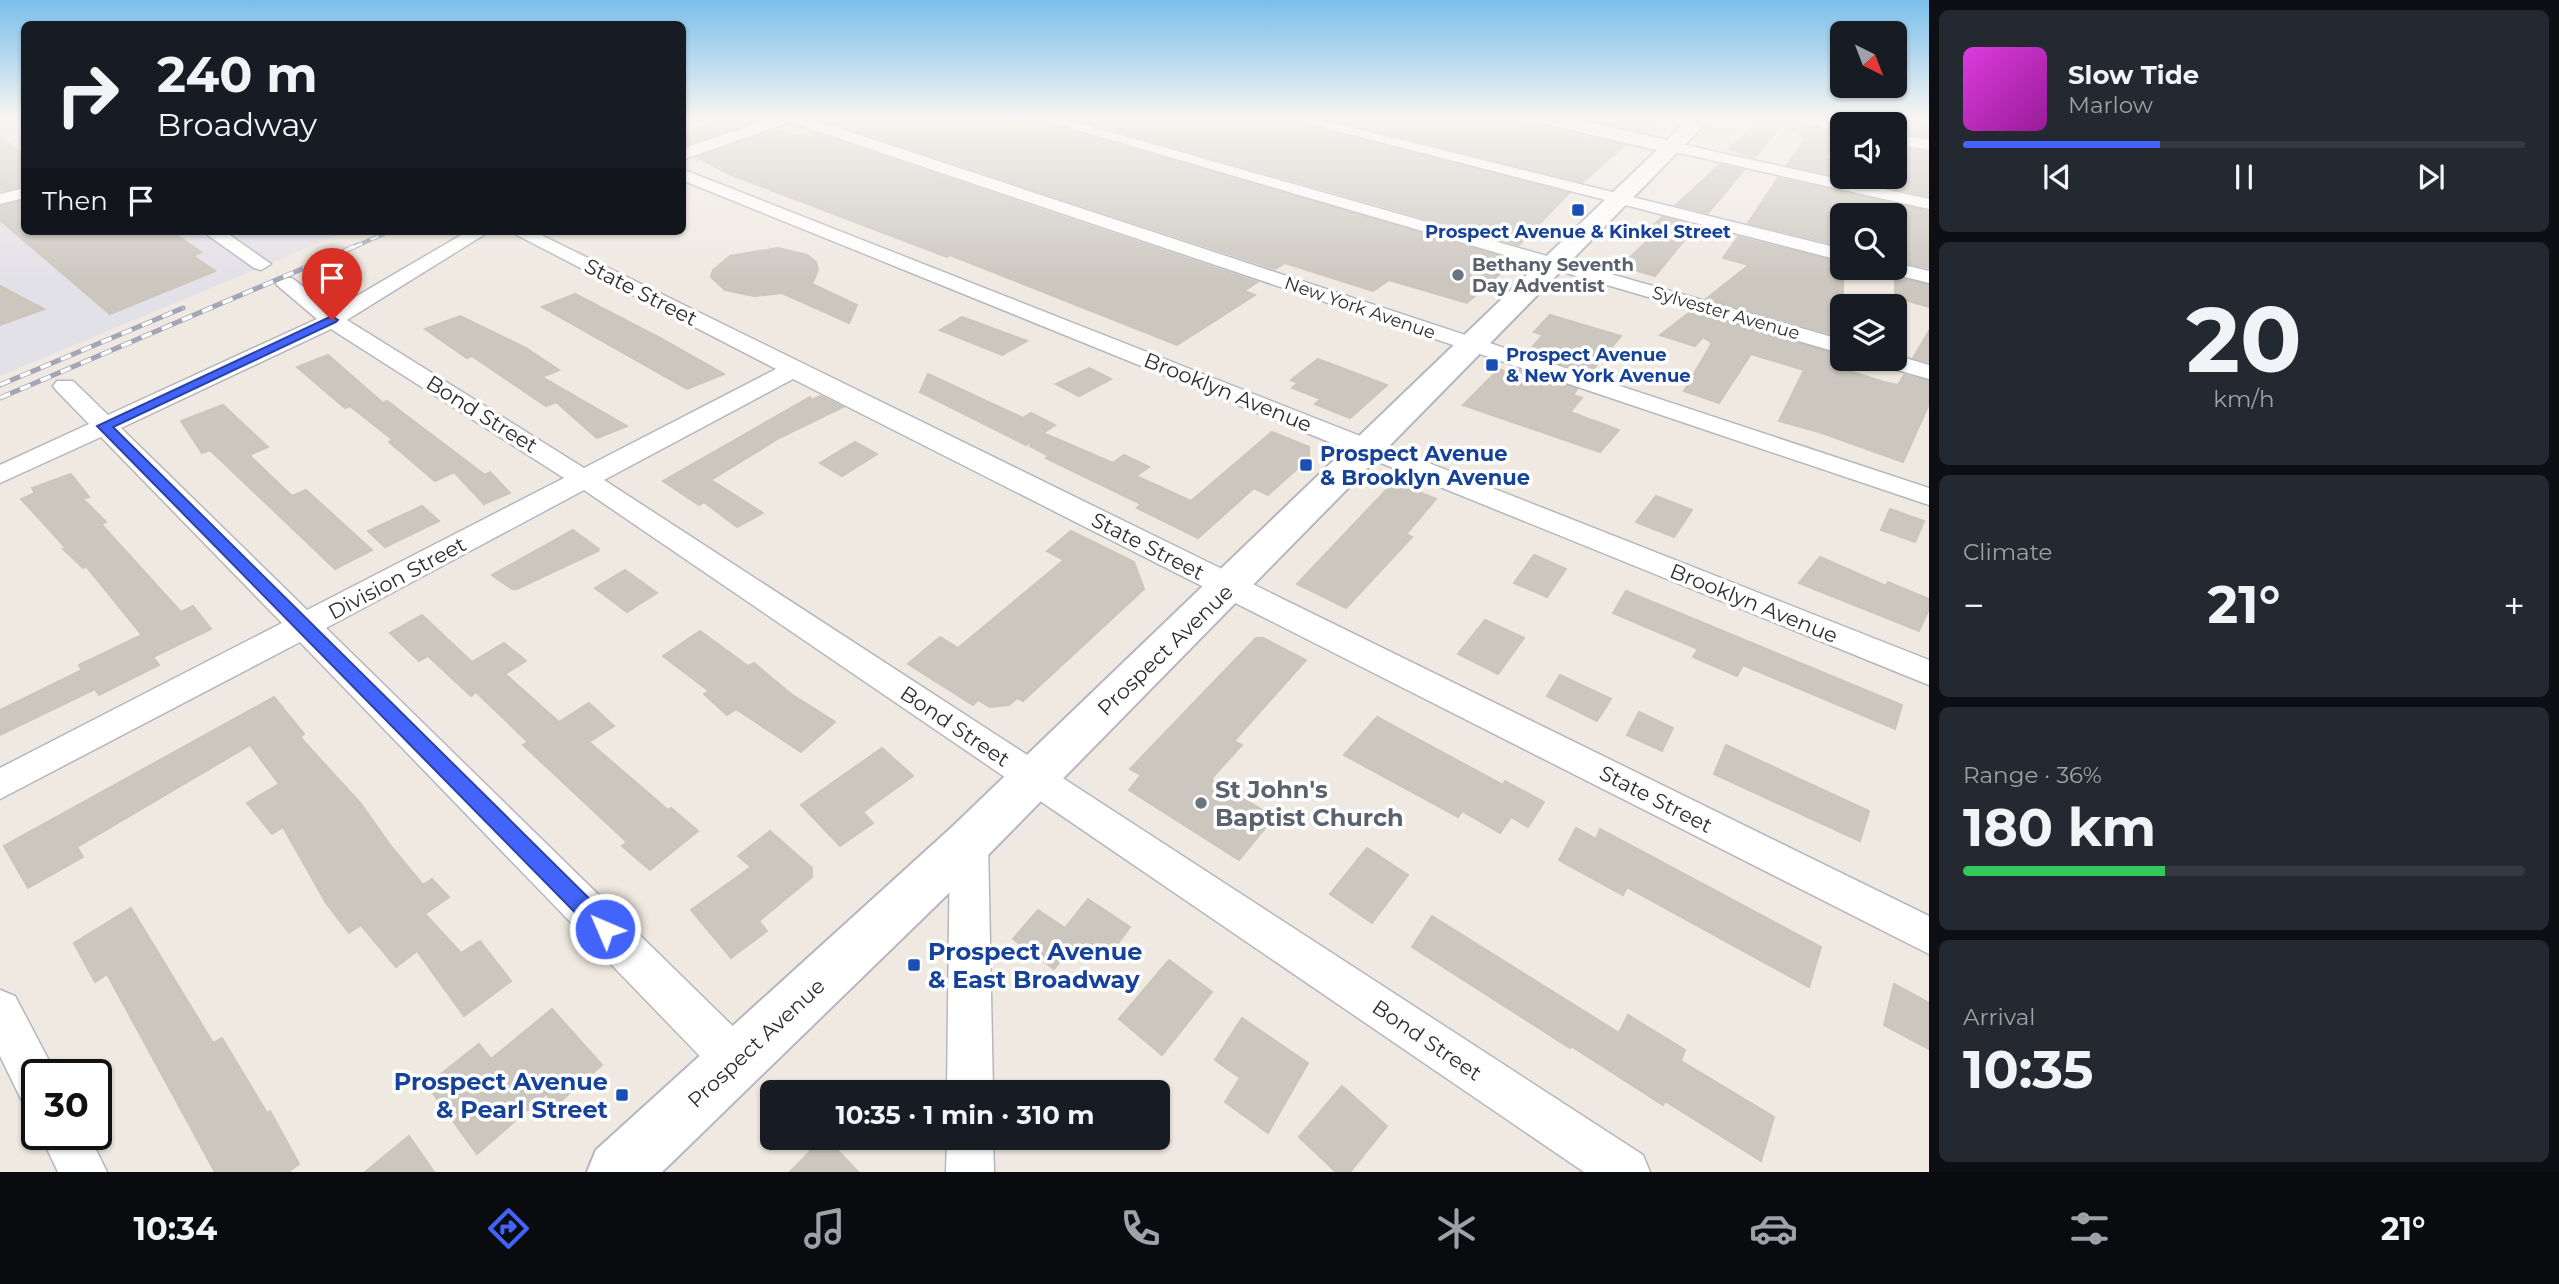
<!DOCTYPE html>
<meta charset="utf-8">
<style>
body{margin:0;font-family:Montserrat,sans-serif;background:#242831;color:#f1f3f6;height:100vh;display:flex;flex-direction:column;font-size:26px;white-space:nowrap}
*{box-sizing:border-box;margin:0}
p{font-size:23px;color:#9ea1a6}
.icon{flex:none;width:38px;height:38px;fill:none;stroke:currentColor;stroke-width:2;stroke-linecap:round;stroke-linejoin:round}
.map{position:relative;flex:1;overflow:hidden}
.sheet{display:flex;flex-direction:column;gap:10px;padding:10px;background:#0d0f14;width:630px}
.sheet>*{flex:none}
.hud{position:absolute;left:21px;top:21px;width:665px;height:214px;border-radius:10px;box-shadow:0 2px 5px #0004;background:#171b24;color:#f1f3f6;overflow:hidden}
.needle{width:46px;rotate:138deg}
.controls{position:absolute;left:1830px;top:21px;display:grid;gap:14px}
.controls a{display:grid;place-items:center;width:77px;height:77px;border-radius:10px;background:#171b24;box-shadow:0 2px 5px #0004;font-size:35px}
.speed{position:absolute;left:21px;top:1059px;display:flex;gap:14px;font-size:35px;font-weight:700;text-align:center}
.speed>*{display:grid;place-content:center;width:91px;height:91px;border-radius:50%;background:#171b24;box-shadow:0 2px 5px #0004;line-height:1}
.speed .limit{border:4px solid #111;border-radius:10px;background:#fff;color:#111}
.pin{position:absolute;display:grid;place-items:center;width:60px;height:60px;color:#fff;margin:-72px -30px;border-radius:50% 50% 50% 0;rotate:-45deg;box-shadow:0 0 7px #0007}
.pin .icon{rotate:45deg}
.me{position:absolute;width:77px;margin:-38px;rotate:315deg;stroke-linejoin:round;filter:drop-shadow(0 0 5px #0008)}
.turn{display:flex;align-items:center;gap:24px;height:147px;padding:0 21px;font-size:32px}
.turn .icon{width:91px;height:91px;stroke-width:2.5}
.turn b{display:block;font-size:49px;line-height:60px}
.then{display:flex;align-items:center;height:66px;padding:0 21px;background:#0003;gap:14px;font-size:26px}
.big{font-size:52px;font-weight:700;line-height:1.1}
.sheet .tile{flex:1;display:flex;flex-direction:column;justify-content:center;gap:10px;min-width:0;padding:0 24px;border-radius:10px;background:#242831}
.sheet .dial{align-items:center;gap:0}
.dial b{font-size:91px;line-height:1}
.song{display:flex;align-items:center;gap:21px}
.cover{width:84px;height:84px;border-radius:10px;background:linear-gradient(135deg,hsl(300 70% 55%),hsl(300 70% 35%))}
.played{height:7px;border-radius:4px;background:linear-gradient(90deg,#4264fb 35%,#363941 35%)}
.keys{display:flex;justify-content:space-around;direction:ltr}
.heat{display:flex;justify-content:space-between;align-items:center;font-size:38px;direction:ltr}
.charge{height:10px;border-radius:5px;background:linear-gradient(90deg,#34c759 36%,#363941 0)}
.trip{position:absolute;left:760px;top:1080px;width:410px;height:70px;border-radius:10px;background:#171b24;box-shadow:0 2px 5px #0004;font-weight:700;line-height:70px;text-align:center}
.tabs{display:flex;height:112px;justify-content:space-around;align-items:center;background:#090b0e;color:#9ea1a6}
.tabs .icon{width:49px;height:49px}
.tabs .active{color:#4264fb}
.tabs b{font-size:32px;color:#f1f3f6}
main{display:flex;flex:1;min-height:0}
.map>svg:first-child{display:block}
</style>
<main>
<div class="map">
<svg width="1929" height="1172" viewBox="0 0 1929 1172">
<rect width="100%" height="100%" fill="#efe9e1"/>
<polygon fill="#e3e1e8" points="0,118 24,118 24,231 348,231 0,376"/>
<g fill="#cbc7bf" stroke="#cbc5ba" stroke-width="2">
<polygon points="726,118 752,122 682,146 682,133"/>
<polygon points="850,118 1034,118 1506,258 1502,262 1511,264 1467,303 1389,280 1373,291 1285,263 1275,269 834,124"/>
<polygon points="1072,118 1284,118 1569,193 1519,245"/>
<polygon points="1325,118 1492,118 1625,145 1583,182"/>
<polygon points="1585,118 1653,118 1640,131"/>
<polygon points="1763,118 1784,118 1843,135 1824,158 1843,162 1843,177 1895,177 1896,147 1929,152 1929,196 1787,165 1805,139 1784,123 1754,158 1729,149"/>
<polygon points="1912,123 1929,126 1929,137 1905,133"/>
<polygon points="775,130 798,136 811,132 1257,282 1244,291 1255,295 1177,345 950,255 947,257 729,174 697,157"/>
<polygon points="0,137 24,155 24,186 0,191"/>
<polygon points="1719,165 1744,170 1708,213 1676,205"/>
<polygon points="1778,178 1929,211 1929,268 1895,261 1895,215 1843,215 1843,246 1748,223"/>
<polygon points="24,201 24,231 171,231 201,252 193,256 215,271 110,314 0,220 0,206"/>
<polygon points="1662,217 1696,226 1655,276 1621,266 1649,239 1641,237"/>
<polygon points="1738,237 1843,263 1843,337 1706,299 1749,265 1723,258"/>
<polygon points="778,248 807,255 816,262 818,270 812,284 857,305 849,323 782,293 754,296 725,290 711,277 713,270 730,256"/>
<polygon points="1895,277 1929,285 1929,307 1895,297"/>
<polygon points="0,286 44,309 0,325"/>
<polygon points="575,294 660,338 724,374 687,389 542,307"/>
<polygon points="1690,312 1843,356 1843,369 1884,382 1898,385 1904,375 1929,381 1929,404 1903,462 1819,432 1779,421 1804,370 1751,354 1719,403 1684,391 1712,343 1703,337 1695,346 1660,335"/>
<polygon points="1550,315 1621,336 1590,373 1527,353 1543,335 1534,332"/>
<polygon points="460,316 526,348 559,370 542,377 627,426 597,438 556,402 546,406 472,356 467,358 425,329"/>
<polygon points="962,317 1027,341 1002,355 940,330"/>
<polygon points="1929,331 1929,362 1913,358"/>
<polygon points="328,355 383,403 387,401 485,475 490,472 510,493 484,504 454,472 435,481 389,442 393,440 350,406 345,408 297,367"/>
<polygon points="1318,359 1387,385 1350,418 1315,404 1321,399 1292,388 1298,383 1291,380"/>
<polygon points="1089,368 1111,379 1079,396 1056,384"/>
<polygon points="1513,368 1577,389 1573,395 1582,398 1570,412 1619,430 1600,452 1463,405 1499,369 1509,373"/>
<polygon points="928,374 1023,418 1031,413 1055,425 1043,433 1113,463 1124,455 1149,467 1136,476 1191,501 1272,432 1309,447 1309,458 1268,495 1254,488 1198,538 1137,508 1141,504 1046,458 1049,456 1030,446 1033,440 1026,445 920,392"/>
<polygon points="820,396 843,407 779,438 711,480 763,513 737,527 704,502 699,505 663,481 810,397 812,400"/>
<polygon points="223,405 268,447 249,455 292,496 306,490 372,550 335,569 210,450 202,453 181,421"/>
<polygon points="855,442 877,454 842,476 820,463"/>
<polygon points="71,474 89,497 83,499 106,522 101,524 181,612 193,606 211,629 153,657 159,665 99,695 95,689 0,735 0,710 82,670 79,665 142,635 86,566 83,568 63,549 66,548 21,499 35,493 32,488"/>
<polygon points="1385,478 1436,499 1406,534 1412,537 1346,608 1297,584 1390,486"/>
<polygon points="1656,496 1692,510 1674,537 1636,522"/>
<polygon points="422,506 439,521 385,547 368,531"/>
<polygon points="1890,509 1924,521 1915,542 1881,530"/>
<polygon points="573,530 599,549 598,551 517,589 512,589 492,575"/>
<polygon points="1071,531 1134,562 1144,589 1023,701 1017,698 1009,705 990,707 978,700 973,705 908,664 940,637 958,648 1064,560 1047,551"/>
<polygon points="1534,555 1566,569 1547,597 1514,583"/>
<polygon points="1820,557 1886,586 1888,582 1929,599 1929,609 1919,631 1799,583"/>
<polygon points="625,570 657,593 627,612 595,588"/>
<polygon points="1626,591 1902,705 1895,729 1743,665 1737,676 1693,657 1698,649 1613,613"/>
<polygon points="422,615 472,662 504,643 526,661 505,674 559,722 589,703 614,726 589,742 668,810 671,808 698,831 650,870 622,846 627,842 523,745 528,742 476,692 471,696 428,656 419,661 390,633"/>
<polygon points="1485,620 1524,638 1498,674 1458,654"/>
<polygon points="700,631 748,666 754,663 791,694 835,722 801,752 736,709 727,715 704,694 709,691 663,656"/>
<polygon points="1256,638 1263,638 1306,660 1234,741 1242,745 1211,779 1274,817 1239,860 1129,790 1141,775 1130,769"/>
<polygon points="1560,675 1611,699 1597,721 1547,696"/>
<polygon points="274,697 304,734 300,737 361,804 390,845 423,885 432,879 449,897 425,914 461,953 480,941 511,981 464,1016 417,951 396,967 361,925 349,933 326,903 283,827 272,834 247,803 279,784 250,745 77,847 83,857 28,888 4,846"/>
<polygon points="1639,712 1673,728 1662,751 1627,735"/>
<polygon points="1377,717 1503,785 1505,781 1544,802 1528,827 1511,817 1500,833 1462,811 1458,817 1344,755"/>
<polygon points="1726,745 1869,811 1860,841 1714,774"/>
<polygon points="882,748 913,776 863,812 873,823 840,846 801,805"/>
<polygon points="1576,828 1596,839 1600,829 1821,947 1809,987 1627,887 1623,895 1559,860"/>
<polygon points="770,831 812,868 812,877 759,921 767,931 731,958 691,910 751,867 738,856"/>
<polygon points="1367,848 1408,875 1372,923 1330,894"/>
<polygon points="1088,899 1130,927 1104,962 1075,942 1054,969 1013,939 1038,910 1065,928"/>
<polygon points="131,908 213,1043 222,1038 267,1113 270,1111 299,1164 288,1172 215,1172 107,974 95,982 74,943"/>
<polygon points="1432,916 1619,1033 1628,1015 1685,1050 1681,1061 1774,1117 1761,1161 1665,1101 1663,1105 1571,1046 1570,1048 1412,947"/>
<polygon points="1169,960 1212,992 1162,1055 1119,1019"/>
<polygon points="1894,984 1929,1003 1929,1049 1884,1025"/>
<polygon points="552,1009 602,1065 556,1105 546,1094 477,1154 427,1085 479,1044 491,1059"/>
<polygon points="1242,1018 1308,1063 1268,1133 1225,1102 1240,1078 1215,1060"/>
<polygon points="1342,1086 1387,1126 1350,1172 1336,1172 1299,1137"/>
<polygon points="409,1136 434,1172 365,1172"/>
<polygon points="823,1138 826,1138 858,1172 790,1172"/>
</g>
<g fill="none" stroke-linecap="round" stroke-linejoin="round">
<defs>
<g id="street">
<polygon points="772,118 808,118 1929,488 1929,505 790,122 682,160 682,149"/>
<polygon points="1036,118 1061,118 1843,340 1843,354"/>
<polygon points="1286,118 1313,118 1843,249 1843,261"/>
<polygon points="1786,118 1818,118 1847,124 1843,124 1843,133"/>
<polygon points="1895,134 1929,140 1929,150 1895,144"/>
<polygon points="1672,142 1929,199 1929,209 1666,150 1666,144"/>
<polygon points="682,169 1929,660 1929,685 682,180"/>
<polygon points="24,188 24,198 0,204 0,194"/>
<polygon points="202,231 224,231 271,264 261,270 254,268"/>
<path d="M468,231H490L347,320L584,468L776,369L509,231H533L1929,916V954L793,379L604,480L1643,1155L1650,1172H1584L584,490L326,628L753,1046L759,1062L753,1078L737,1084L721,1078L300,642L0,799V768L282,623L101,437L0,483V465L89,424L57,391L53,386L57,381H73L108,415L317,319L278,286L275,282L278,278H292L333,310ZM331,329L564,478L307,610L121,428Z"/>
<polygon points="1895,263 1929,271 1929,283 1885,272 1882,268 1895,268"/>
<polygon points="1895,355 1929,365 1929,379 1876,364 1873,359 1895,359"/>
<polygon points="969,826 982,831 988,842 993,1092 947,1092 950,842 956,831"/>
<polygon points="0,990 15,996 56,1074 37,1074 37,1105 21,1099 0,1056"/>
<polygon points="40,1134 88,1134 107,1172 58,1172"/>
<polygon points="947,1138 993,1138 994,1172 946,1172"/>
</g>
<polygon id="secondary" points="1533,118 1572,118 1667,140 1689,118 1711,118 986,857 662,1172 587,1172 596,1150 952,827 1657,150 1536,122"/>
</defs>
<use href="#street" stroke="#b4b7c1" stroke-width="3"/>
<use href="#secondary" stroke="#b4b7c1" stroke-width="4"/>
<use href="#street" fill="#fff" fill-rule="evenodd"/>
<use href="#secondary" fill="#fff" fill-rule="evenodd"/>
<defs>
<polyline id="rail-far1" points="354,247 390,231"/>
<g id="rail">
<polyline points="0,385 183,308"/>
<polyline points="0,398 358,245"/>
</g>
</defs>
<use href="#rail-far1" stroke="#a3a6b8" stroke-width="4.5"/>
<use href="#rail" stroke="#a3a6b8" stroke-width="5"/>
<use href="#rail-far1" stroke="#fff" stroke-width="2.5" stroke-dasharray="9" stroke-linecap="butt"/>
<use href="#rail" stroke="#fff" stroke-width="3.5" stroke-dasharray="11" stroke-linecap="butt"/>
</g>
<linearGradient id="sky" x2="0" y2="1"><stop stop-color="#7abfeb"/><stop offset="0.42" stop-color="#f8f5f2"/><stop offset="1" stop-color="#f8f5f2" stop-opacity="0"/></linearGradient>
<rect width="1929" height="282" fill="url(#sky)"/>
<polygon fill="#4264fb" stroke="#2b41a3" stroke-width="2" points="332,316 338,320 336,322 113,427 613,922 616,929 613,936 605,939 598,936 97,426"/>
<g fill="#1a4fb4" stroke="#fff" stroke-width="2.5">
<rect x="1571" y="203" width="14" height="14" rx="3.5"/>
<rect x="1485" y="358" width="14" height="14" rx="3.5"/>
<rect x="1299" y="458" width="14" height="14" rx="3.5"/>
<rect x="907" y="958" width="14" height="14" rx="3.5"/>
<rect x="615" y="1088" width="14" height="14" rx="3.5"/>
</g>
<g fill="#6b7280" stroke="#fff" stroke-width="2.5">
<circle cx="1458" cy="275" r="7"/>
<circle cx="1201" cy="803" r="7"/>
</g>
<g text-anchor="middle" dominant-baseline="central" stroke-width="7" stroke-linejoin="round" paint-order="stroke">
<g font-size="18" font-weight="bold" fill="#164399" stroke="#fff">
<text x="1578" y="232">Prospect Avenue &amp; Kinkel Street</text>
<text x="1506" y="355" text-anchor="start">Prospect Avenue<tspan x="1506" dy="21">&amp; New York Avenue</tspan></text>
</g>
<g font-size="18" font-weight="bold" fill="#5b616d" stroke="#fff" text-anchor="start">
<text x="1472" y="265">Bethany Seventh<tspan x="1472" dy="21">Day Adventist</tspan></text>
</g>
<g font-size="18" fill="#2e2e2e" stroke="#fff">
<text transform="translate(1360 308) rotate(19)">New York Avenue</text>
<text transform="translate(1726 313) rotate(16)">Sylvester Avenue</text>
</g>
<g font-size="21" fill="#2e2e2e" stroke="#fff">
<text transform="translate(641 292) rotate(27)">State Street</text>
<text transform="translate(1228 392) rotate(22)">Brooklyn Avenue</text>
<text transform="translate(482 414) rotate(32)">Bond Street</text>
<text transform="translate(1148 546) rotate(27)">State Street</text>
<text transform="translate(397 578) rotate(-28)">Division Street</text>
<text transform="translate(1754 603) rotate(22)">Brooklyn Avenue</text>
<text transform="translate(1165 650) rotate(-44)">Prospect Avenue</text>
<text transform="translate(955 726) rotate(34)">Bond Street</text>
<text transform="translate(1656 799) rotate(27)">State Street</text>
<text transform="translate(1427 1040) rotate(34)">Bond Street</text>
<text transform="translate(756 1043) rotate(-43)">Prospect Avenue</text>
</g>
<g font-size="21" font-weight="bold" fill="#164399" stroke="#fff" text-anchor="start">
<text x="1320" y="453">Prospect Avenue<tspan x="1320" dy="24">&amp; Brooklyn Avenue</tspan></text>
</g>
<g font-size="24" font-weight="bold" fill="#5b616d" stroke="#fff" text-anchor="start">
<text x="1215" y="789">St John's<tspan x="1215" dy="28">Baptist Church</tspan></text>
</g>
<g font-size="24" font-weight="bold" fill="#164399" stroke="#fff" text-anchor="start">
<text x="928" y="951">Prospect Avenue<tspan x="928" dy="28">&amp; East Broadway</tspan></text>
<text x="608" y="1081" text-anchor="end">Prospect Avenue<tspan x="608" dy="28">&amp; Pearl Street</tspan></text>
</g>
</g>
</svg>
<div class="controls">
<a><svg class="needle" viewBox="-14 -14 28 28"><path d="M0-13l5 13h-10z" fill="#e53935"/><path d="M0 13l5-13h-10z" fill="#9ea1a6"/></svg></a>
<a><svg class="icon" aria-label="sound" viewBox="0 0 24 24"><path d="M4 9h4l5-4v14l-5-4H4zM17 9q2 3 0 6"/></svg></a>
<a><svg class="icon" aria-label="search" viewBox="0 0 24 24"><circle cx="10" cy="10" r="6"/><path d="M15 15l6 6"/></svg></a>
<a><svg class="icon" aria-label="layers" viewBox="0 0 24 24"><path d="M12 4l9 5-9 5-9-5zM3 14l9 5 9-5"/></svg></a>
</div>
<div class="speed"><div class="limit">30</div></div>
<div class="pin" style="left:332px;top:320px;background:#d93025"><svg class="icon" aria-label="arrive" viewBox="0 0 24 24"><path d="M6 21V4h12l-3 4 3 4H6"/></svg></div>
<svg class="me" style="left:605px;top:929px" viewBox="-20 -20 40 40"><circle r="17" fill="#4264fb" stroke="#fff" stroke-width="3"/><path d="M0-11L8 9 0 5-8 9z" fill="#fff"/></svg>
<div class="trip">10:35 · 1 min · 310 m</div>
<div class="hud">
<div class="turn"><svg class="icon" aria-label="right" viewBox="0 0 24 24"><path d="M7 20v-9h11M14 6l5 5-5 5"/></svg><div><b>240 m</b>Broadway</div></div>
<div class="then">Then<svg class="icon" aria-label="arrive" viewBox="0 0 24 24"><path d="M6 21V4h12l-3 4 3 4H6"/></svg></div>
</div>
</div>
<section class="sheet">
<div class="tile">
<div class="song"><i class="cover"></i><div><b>Slow Tide</b><p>Marlow</p></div></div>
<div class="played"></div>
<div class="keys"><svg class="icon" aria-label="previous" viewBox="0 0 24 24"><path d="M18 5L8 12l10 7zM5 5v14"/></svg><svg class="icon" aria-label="pause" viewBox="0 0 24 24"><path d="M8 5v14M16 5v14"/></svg><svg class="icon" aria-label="next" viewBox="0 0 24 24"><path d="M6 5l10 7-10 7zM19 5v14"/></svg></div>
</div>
<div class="tile dial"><b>20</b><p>km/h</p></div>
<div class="tile"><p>Climate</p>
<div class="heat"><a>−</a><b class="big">21°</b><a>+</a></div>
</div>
<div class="tile"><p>Range · 36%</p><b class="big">180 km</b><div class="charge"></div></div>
<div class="tile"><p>Arrival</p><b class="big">10:35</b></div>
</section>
</main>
<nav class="tabs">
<b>10:34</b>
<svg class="icon active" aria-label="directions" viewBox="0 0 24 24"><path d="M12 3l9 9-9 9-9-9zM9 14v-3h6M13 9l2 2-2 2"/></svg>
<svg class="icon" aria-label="music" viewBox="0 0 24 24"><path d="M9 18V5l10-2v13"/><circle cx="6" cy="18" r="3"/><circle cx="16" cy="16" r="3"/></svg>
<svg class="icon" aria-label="phone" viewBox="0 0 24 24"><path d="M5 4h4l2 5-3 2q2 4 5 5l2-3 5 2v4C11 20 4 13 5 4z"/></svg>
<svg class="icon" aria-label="climate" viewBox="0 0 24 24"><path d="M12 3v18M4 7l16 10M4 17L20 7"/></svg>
<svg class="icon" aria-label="car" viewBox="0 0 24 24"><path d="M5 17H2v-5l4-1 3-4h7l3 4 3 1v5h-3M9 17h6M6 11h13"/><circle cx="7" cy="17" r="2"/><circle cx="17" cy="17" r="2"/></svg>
<svg class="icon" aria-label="filters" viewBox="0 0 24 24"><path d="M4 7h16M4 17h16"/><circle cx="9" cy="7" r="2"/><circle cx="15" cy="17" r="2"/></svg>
<b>21°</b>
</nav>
